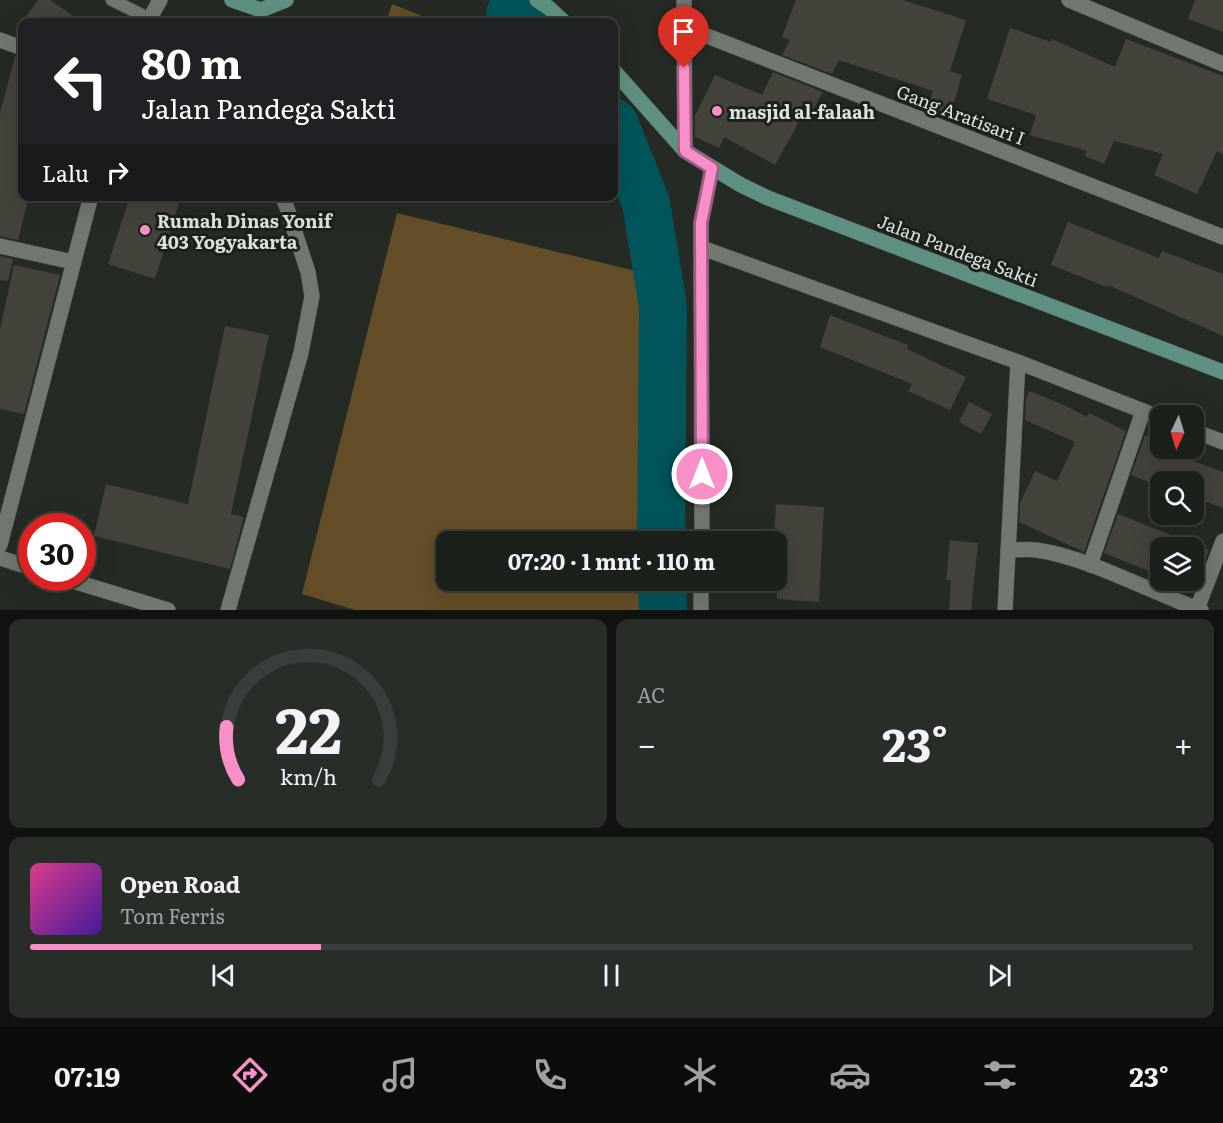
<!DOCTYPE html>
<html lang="id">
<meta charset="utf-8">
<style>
body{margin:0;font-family:Literata,serif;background:#292d28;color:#f1f3f6;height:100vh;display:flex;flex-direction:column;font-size:22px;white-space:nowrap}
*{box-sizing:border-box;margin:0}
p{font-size:20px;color:#a0a3a3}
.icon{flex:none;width:33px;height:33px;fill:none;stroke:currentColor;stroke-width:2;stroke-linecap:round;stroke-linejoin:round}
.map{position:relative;height:610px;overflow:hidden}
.details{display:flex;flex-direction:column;gap:9px;padding:9px;background:#0f120f;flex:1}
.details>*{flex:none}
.banner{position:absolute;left:18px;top:18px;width:600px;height:183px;border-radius:12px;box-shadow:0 6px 24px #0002,0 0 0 2px #3a3e3a;background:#202124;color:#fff;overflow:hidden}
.needle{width:39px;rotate:184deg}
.tools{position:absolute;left:1150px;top:405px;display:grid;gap:12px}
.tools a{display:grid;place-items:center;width:54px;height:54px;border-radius:12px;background:#1c201b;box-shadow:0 6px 24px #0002,0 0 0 2px #3a3e3a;font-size:30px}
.speed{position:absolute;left:18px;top:513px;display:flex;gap:12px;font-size:30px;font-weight:700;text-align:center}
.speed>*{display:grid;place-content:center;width:78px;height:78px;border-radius:50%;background:#1c201b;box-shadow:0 6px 24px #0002,0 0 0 2px #3a3e3a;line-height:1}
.speed .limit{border:9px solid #d22;background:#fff;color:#111}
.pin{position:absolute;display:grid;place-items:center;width:51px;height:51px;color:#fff;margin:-62px -26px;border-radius:50% 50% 50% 0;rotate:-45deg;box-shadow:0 0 6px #0007}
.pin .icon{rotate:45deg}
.me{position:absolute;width:66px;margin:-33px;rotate:0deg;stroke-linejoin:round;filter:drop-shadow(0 0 4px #0008)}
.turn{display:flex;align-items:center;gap:21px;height:126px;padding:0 24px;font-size:27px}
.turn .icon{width:78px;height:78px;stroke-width:2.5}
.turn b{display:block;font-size:42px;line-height:51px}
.then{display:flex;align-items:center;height:57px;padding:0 24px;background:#0003;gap:12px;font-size:22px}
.big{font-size:45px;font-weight:700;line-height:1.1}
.details .widget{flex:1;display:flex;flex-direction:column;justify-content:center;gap:9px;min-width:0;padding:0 21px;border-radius:12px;background:#292d28}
.details .dial{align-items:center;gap:0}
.dial svg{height:156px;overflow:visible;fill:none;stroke:#3a3e3a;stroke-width:7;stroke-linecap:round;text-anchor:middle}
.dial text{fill:#f1f3f6;stroke:none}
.song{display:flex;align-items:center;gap:18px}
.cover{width:72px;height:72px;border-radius:9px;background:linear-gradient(135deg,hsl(330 70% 55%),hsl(260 70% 35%))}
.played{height:6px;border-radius:3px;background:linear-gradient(90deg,#f98fc8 25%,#3a3e3a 25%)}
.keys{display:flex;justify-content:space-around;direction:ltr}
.heat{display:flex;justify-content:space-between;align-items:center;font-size:33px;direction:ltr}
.details .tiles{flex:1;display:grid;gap:9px;grid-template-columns:1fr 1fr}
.widget:last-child{grid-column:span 2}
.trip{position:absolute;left:436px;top:531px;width:351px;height:60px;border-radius:12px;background:#1c201b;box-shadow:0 6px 24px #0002,0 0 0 2px #3a3e3a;font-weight:700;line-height:60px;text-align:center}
.tab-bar{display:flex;height:96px;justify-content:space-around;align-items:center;background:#0b0d0b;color:#a0a3a3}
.tab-bar .icon{width:42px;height:42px}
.tab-bar .on{color:#f98fc8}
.tab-bar b{font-size:27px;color:#f1f3f6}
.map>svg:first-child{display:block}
</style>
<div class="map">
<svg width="1223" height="610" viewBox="0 0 1223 610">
<rect width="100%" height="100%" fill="#252b24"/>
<g fill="#644e27">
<polygon points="392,4 437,22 386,22"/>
<polygon points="397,213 669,279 652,541 447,542 447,580 650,581 648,610 355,610 302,594"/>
</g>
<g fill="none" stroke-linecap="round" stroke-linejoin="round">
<g stroke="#00545a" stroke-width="48">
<polyline points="510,14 523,22"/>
<polyline points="614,123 646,203 663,306 661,542"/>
<polyline points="662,580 663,610"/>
</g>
</g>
<g fill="#42433a">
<polygon points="38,0 50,0 82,22 22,22"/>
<polygon points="796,0 903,0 966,20 950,71 962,75 949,120 926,111 933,91 839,60 832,74 782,55 790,40 782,37"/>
<polygon points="1195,0 1223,0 1223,32 1188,19"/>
<polygon points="1010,28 1051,42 1052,39 1115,67 1126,39 1223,76 1223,154 1217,151 1197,194 1154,175 1163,154 1114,141 1104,164 1085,156 1087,151 1030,135 1036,115 987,99"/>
<polygon points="15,56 22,58 22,196 29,196 18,240 0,236 0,113"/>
<polygon points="773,72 823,92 812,112 806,109 775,165 724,137 719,148 695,137 695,116 715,75 762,95"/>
<polygon points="130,196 181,196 155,279 108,264"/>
<polygon points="1068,222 1159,258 1162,251 1223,274 1223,336 1108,285 1107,287 1051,265"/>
<polygon points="0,256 13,259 8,281 0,280"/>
<polygon points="14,265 60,275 24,414 0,409 0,329"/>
<polygon points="830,315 908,345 907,349 966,377 950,410 908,391 912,384 820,347"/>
<polygon points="225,326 269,335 231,514 244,517 230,569 94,536 106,484 188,504"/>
<polygon points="1029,391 1064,405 1087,417 1089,413 1126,431 1084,552 1019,522 1020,503 1035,471 1057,481 1075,442 1025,420 1026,399"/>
<polygon points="969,402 992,414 981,434 959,422"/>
<polygon points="1145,435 1161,441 1161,448 1181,448 1178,455 1223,472 1223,508 1194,497 1194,482 1161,482 1161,487 1131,475"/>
<polygon points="776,504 824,507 819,602 777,599 777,538 774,538"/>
<polygon points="1118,514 1209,550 1197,581 1194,579 1194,548 1161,548 1161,576 1104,553"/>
<polygon points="950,540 978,543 971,610 949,610 951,580 946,580"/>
</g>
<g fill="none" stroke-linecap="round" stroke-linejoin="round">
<defs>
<polyline id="lane" points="112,0 150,19"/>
<g id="street">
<polyline points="684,0 685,151"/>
<polyline points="1069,0 1223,64"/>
<polyline points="148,22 160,0"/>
<polyline points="684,27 1223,237"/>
<polyline points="0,40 22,48"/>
<polyline points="0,246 73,262"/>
<polyline points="702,248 1018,362 1161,418"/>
<polyline points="1194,431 1223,442"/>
<polyline points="702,542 701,223 712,168"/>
<polyline points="0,545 91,196"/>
<path d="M1008,550C1017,550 1027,549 1036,550C1088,557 1150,592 1201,610"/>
<polyline points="0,558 32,568"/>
<polyline points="1090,565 1143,411"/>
<polyline points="63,578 168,610"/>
<polyline points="1197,609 1223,541"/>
<polyline points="228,610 301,353 312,296 308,272 286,205 282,196"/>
<polyline points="701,610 701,580"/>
<polyline points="1005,610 1018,362"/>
</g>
<g id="secondary">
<polyline points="232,0 261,10 286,0"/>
<polyline points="537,0 549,8 564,22"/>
<polyline points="614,71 685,151 741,185 768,198 1223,372"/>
</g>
</defs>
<use href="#lane" stroke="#444a43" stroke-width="14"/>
<use href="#street" stroke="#444a43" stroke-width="16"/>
<use href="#secondary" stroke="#444a43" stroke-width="16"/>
<use href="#lane" stroke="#717870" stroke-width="12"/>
<use href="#street" stroke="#717870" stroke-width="15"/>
<use href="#secondary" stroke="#5e9180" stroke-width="15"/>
</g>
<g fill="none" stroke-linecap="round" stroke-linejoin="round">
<defs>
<polyline id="route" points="684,68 685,151 712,168 701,223 702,474"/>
</defs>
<use href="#route" stroke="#a25d82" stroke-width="15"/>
<use href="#route" stroke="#f98fc8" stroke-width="10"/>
</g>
<g fill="#f98fc8" stroke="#1b211b" stroke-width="2">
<circle cx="717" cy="111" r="6"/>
<circle cx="145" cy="230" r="6"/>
</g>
<g text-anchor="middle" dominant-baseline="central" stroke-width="6" stroke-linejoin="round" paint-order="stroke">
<g font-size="18" font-weight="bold" fill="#dee2dd" stroke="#1b211b" text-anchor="start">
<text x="729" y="111">masjid al-falaah</text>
<text x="157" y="220">Rumah Dinas Yonif<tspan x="157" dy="21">403 Yogyakarta</tspan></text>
</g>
<g font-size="18" fill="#dee2dd" stroke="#1b211b">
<text transform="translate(961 114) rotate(21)">Gang Aratisari I</text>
<text transform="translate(958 250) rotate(21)">Jalan Pandega Sakti</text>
</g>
</g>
</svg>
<div class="tools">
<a><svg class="needle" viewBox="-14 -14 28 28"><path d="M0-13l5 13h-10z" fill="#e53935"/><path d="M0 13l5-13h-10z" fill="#a0a3a3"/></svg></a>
<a><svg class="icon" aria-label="search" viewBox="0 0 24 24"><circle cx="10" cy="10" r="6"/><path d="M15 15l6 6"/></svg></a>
<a><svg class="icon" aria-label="layers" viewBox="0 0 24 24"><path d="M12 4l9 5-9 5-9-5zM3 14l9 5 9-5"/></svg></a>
</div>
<div class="speed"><div class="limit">30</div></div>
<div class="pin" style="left:684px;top:68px;background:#d93025"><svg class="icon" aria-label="arrive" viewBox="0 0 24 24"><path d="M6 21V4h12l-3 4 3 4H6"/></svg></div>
<svg class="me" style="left:702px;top:474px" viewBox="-20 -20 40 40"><circle r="17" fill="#f98fc8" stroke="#fff" stroke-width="3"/><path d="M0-11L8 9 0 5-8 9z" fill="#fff"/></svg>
<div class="trip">07:20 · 1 mnt · 110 m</div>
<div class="banner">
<div class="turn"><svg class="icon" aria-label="left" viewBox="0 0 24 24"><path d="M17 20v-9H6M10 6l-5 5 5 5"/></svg><div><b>80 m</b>Jalan Pandega Sakti</div></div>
<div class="then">Lalu<svg class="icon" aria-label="right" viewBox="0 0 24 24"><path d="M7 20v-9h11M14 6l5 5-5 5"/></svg></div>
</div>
</div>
<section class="details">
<div class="tiles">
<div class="widget dial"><svg viewBox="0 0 100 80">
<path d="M14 69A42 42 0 1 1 86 69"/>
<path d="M14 69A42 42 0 0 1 8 42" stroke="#f98fc8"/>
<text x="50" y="56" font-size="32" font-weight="700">22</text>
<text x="50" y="72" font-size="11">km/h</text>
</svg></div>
<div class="widget"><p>AC</p>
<div class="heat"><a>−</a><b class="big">23°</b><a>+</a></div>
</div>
<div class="widget">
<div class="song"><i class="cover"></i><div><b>Open Road</b><p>Tom Ferris</p></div></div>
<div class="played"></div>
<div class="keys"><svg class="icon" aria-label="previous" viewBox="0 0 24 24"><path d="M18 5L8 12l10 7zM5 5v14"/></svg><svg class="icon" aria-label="pause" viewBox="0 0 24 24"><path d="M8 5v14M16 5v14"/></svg><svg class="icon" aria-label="next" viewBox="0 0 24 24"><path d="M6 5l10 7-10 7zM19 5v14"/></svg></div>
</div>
</div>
</section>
<nav class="tab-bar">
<b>07:19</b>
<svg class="icon on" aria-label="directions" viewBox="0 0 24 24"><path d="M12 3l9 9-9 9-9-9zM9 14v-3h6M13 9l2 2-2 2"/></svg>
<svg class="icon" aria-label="music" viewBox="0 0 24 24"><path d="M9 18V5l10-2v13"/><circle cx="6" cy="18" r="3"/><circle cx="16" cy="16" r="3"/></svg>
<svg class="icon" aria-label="phone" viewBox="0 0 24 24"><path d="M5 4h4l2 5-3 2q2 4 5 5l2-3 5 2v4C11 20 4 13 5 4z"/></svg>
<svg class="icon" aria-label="climate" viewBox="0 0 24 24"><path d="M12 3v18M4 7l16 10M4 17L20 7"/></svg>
<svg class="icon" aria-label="car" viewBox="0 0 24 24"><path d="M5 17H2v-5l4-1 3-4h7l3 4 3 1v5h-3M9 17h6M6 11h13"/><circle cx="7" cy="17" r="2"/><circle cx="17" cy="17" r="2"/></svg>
<svg class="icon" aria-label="filters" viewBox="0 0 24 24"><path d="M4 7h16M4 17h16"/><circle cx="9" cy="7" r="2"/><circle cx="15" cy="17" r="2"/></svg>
<b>23°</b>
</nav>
